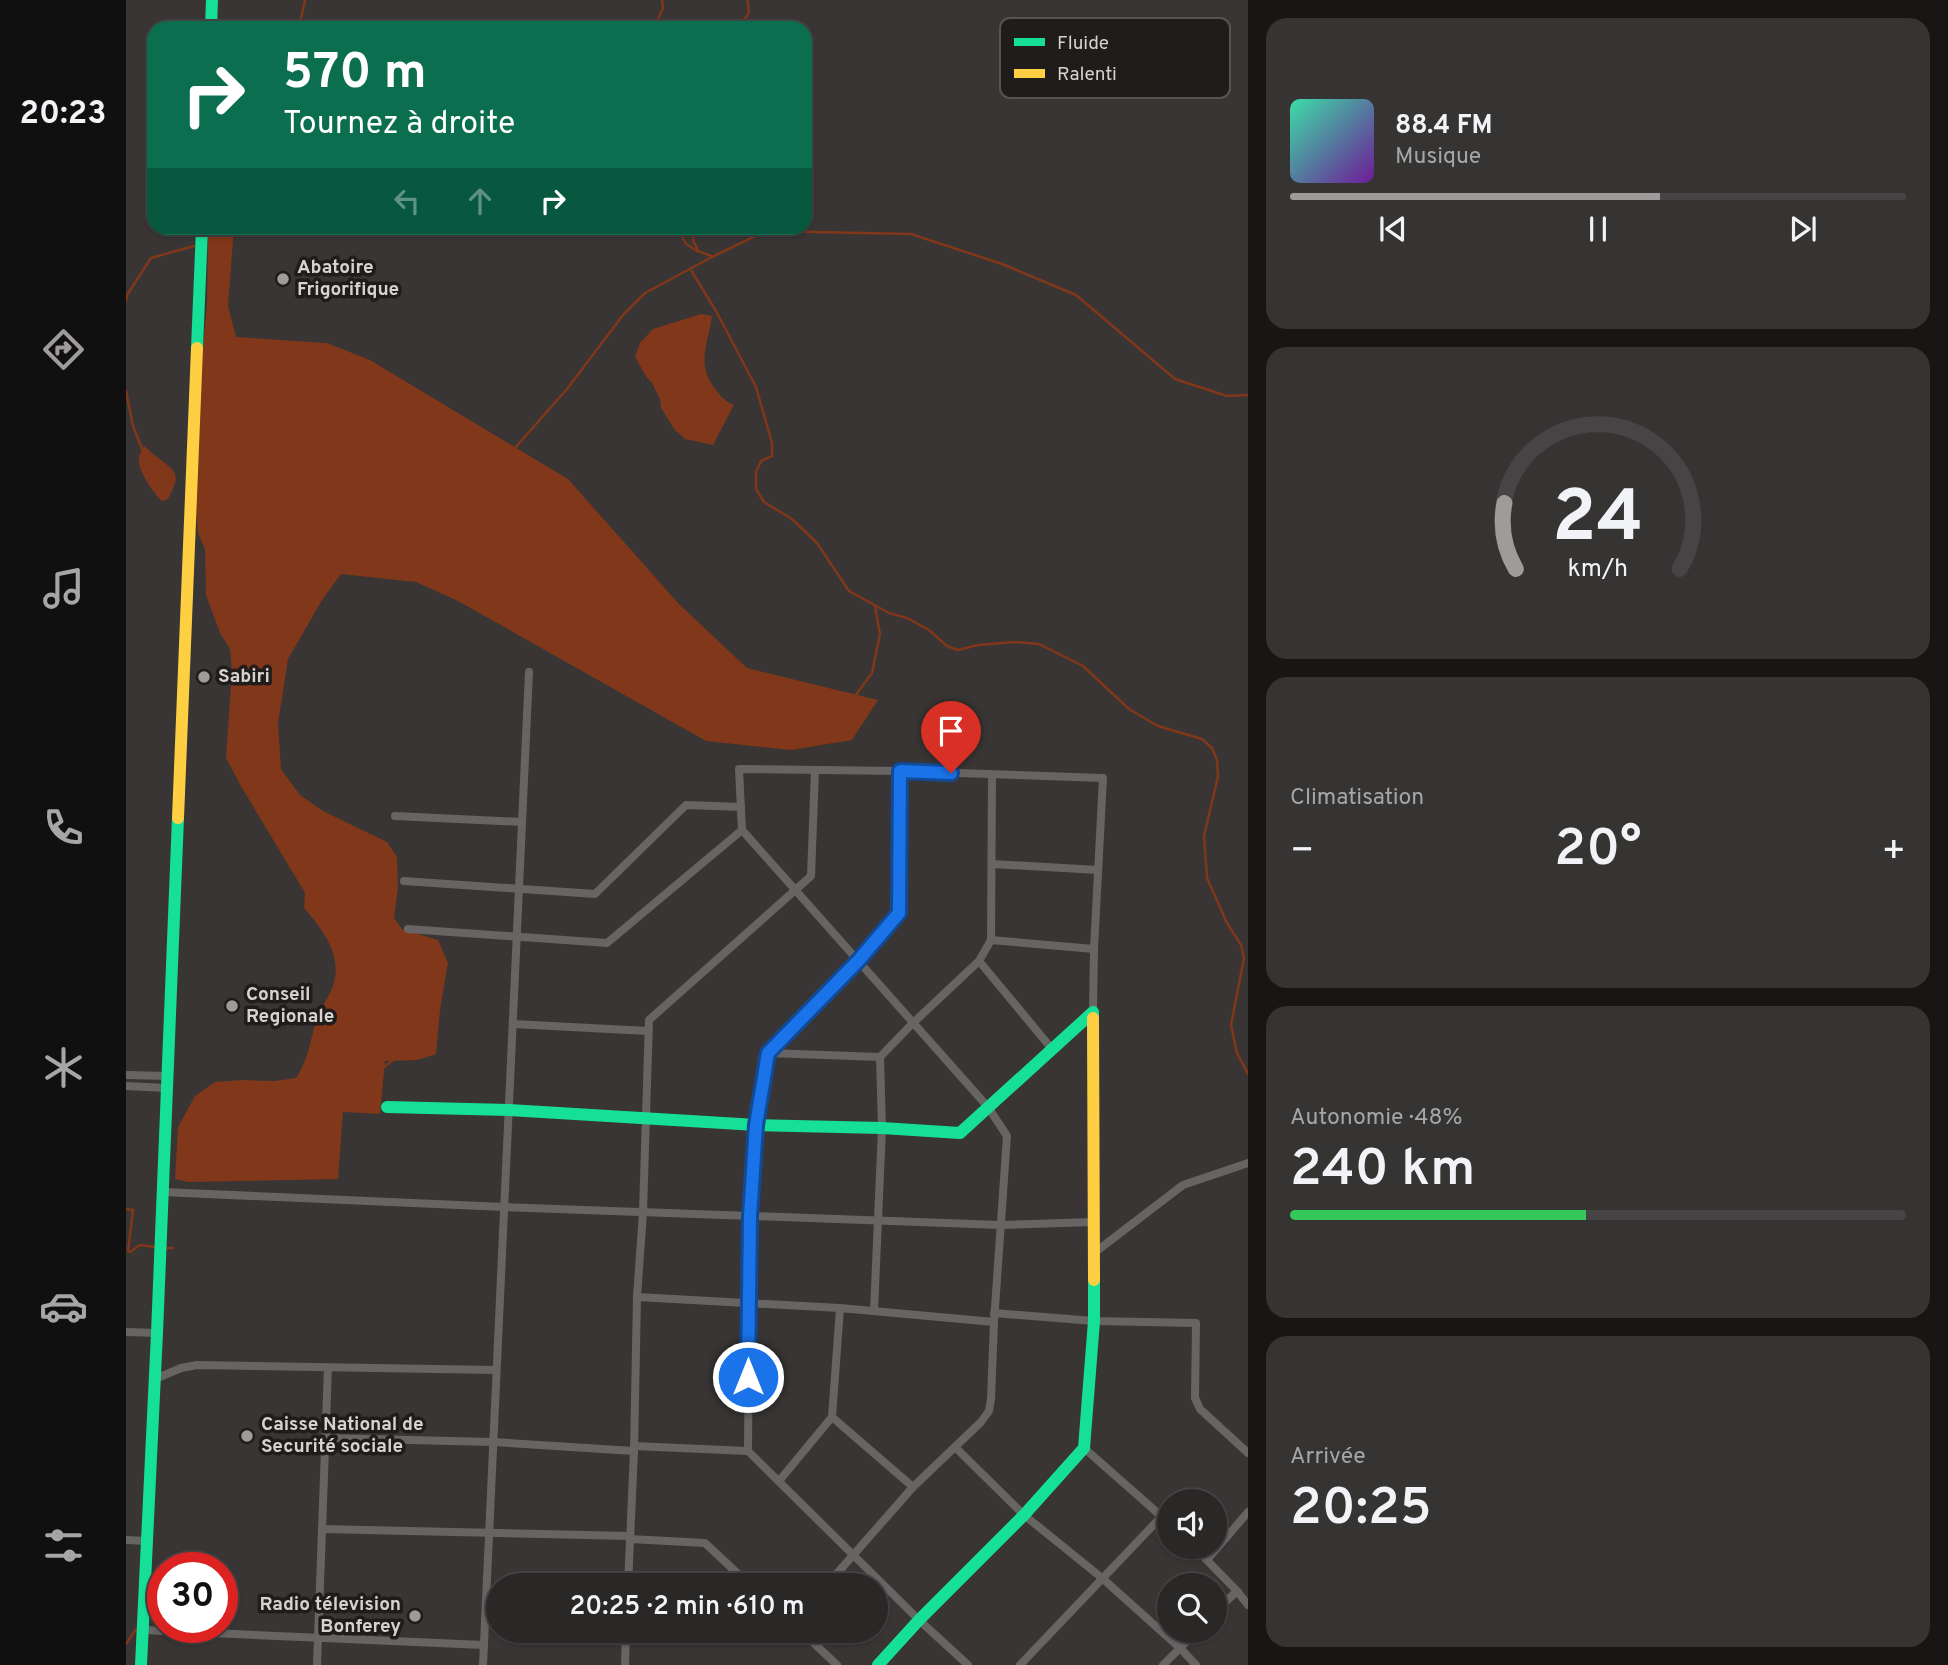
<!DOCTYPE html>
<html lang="fr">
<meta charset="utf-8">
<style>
body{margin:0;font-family:Overpass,sans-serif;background:#363433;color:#f1f3f6;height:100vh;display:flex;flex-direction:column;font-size:26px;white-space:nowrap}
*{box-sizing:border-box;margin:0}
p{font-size:23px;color:#a5a6a7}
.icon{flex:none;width:38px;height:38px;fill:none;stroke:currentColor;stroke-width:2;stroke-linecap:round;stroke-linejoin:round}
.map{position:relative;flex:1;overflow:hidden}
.panel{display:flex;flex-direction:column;gap:18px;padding:18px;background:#171615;width:700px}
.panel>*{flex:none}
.top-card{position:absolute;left:21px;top:21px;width:665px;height:214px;border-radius:21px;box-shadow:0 2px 5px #0004,0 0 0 2px #464444;background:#0b6e4f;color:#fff;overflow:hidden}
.controls{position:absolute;left:1031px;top:1489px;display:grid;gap:14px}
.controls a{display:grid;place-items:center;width:70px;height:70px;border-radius:50%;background:#2a2827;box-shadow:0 2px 5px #0004,0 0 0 2px #464444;font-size:35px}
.speed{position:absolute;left:21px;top:1552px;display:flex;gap:14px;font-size:35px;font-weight:700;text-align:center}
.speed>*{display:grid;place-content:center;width:91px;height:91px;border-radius:50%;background:#2a2827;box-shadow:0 2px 5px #0004,0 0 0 2px #464444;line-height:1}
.speed .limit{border:10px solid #d22;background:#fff;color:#111}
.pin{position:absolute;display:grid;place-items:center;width:60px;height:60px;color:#fff;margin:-72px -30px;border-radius:50% 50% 50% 0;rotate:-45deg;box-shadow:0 0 7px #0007}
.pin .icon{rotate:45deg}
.me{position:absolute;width:77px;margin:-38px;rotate:0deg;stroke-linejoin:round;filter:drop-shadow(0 0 5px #0008)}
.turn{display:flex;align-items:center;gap:24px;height:147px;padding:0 21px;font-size:32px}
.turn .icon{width:91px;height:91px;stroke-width:2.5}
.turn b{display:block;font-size:49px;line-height:60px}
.lanes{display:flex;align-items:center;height:66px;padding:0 21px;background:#0003;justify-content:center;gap:35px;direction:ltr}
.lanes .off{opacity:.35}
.big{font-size:52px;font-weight:600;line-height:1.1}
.panel .card{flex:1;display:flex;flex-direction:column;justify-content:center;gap:10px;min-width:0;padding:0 24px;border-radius:21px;background:#363433}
.panel .dial{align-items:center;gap:0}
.dial svg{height:182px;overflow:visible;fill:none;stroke:#464444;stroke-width:7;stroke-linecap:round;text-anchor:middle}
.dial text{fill:#f1f3f6;stroke:none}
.song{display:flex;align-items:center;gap:21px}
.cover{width:84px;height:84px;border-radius:10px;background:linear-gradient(135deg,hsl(160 70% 55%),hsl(280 70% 35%))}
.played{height:7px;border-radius:4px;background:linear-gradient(90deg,#9f9b9a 60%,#464444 60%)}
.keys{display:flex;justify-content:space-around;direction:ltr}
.heat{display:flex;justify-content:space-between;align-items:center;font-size:38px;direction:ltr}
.charge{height:10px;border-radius:5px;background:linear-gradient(90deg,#34c759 48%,#464444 0)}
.trip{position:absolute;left:360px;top:1573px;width:402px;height:70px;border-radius:35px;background:#2a2827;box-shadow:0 2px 5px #0004,0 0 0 2px #464444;font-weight:600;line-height:70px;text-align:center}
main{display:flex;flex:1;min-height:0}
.tabs{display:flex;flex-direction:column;width:126px;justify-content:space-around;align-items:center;background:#111010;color:#a5a6a7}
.tabs .icon{width:49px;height:49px}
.tabs .current{color:#9f9b9a}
.tabs b{font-size:32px;color:#f1f3f6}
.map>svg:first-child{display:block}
</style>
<main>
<nav class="tabs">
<b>20:23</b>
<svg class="icon current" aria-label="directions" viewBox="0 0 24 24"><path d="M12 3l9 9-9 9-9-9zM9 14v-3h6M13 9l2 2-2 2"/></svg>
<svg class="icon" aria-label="music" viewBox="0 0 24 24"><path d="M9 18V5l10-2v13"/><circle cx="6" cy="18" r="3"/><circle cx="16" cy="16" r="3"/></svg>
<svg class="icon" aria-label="phone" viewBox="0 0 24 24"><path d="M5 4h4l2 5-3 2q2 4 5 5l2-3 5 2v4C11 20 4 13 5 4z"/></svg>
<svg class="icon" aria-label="climate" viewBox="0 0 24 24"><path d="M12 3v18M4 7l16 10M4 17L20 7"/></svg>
<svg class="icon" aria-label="car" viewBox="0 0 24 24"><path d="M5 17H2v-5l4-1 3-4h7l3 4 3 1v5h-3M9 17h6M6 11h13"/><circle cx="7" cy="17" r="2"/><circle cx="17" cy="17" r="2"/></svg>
<svg class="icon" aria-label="filters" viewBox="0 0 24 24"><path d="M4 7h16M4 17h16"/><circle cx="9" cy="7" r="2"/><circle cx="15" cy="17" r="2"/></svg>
</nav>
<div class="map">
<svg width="1122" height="1665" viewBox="0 0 1122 1665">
<rect width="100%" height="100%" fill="#383534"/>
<g fill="#80371a">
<path d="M82,228H108L102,306L110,337L201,343L244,360L442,479L553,604L621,668L752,700L726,740L665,750L580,741L332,601L290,582L215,574L196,600L162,659L152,724L155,769L174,795L197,811L261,842L271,857L272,888L268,918L276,929L312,940L322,963L314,1010L310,1054L292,1060L259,1061L254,1114L217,1112L212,1179L62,1182L49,1179L52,1127L69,1096L89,1082L116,1080L148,1081L170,1078C182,1060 184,1042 190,1021C192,1010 200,1002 205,991C219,959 199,932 178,908L179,893L116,788L100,758L106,671L104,649L94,633L80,595L79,549L72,533L69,498L76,357L81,304Z"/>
<path d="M575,314L586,316C582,345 569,365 591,391C596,398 600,402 608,405L587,445L559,439L549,430L535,408L534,399L526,383L521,378L509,357L514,343L527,329Z"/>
<path d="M18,446C23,449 26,454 31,457C52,473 55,474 42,499L36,501C27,493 11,469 13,458C13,454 16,450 18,446Z"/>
</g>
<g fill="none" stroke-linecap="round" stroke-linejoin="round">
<g stroke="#80371a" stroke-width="2.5">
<polyline points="173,28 179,0"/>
<polyline points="532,28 532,19 537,8 536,0"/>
<path d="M608,28C620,17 626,17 621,0"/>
<polyline points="551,228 560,244 571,251"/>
<polyline points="569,228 567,240 572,251 585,256"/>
<polyline points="565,270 590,311 630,387 646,443 646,456 635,461 630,472 630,489 638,502 666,519 691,543 723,591 763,613 781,618 803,630 821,646 832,650 852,645 889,642 913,644 957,666 1003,709 1032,726 1076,739 1086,748 1091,760 1092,776 1078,836 1081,878 1101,923 1115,945 1118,958 1105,1025 1111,1053 1122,1074"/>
<polyline points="0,301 1,295 25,258 68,246"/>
<polyline points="0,391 7,426 17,451"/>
<polyline points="388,449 441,389 497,315 519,293 586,257 640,231 785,234 876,264 950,295 1049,379 1101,396 1122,395"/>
<polyline points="729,696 746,673 754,634 749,606"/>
<polyline points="257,1068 268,1059"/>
<polyline points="0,1209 7,1210 2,1251 4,1252 14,1245 29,1247"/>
<polyline points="39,1248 47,1248"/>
<polyline points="0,1644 10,1629"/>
</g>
<g stroke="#666564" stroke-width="8">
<polyline points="269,816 396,822"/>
<polyline points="866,864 972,870"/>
<polyline points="278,881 469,894 560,805 615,807"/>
<polyline points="282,929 481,943 616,830"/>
<polyline points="865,940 968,949"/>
<polyline points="853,961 926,1049"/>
<polyline points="387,1024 522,1031"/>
<polyline points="642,1053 754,1057"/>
<polyline points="0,1075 42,1076"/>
<polyline points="0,1086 41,1088"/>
<polyline points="36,1192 378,1207 874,1225 967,1222"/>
<polyline points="968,1253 1057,1185 1122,1163"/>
<polyline points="511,1297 714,1308 868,1322 881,1136 862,1107 616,830 613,769 774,771"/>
<polyline points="714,1308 706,1417 787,1487"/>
<polyline points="748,1311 756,1128 754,1057 787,1023 853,961 865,940 866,775"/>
<polyline points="868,1313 968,1321 1070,1323 1069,1398 1074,1409 1122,1453"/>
<polyline points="0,1332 31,1333"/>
<polyline points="29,1379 55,1368 71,1365 370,1370"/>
<polyline points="199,1438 367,1442 508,1451"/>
<polyline points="508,1446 622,1451 793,1620 842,1665"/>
<polyline points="829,1447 898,1515 976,1578 1054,1648 1070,1665"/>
<polyline points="958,1448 1043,1523"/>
<polyline points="622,1451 624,1216 630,1125 642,1053 732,961 773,913 774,771 977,778 968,949 967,1012"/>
<polyline points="653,1481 706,1417"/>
<polyline points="196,1529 504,1536"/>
<polyline points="504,1539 579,1543 625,1586"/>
<polyline points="0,1540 22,1541"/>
<polyline points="1068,1547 1111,1591 1122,1605"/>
<polyline points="1081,1560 1122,1512"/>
<polyline points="502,1586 508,1451 511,1297 517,1212 523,1020 685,876 689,770"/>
<polyline points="700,1586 787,1487 855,1422 863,1411 865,1399 868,1322"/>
<polyline points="1088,1613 1111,1591"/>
<polyline points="359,1618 373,1618"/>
<polyline points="17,1630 358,1645"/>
<polyline points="675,1631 711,1665"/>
<polyline points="191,1665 202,1368"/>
<polyline points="357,1665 403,672"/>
<polyline points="499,1665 500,1631"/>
<polyline points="894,1665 1036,1516"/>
<polyline points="1037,1665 1071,1631"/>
</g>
<g stroke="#16e098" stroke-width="12">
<polyline points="85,28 86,0"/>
<polyline points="71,348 76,228"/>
<polyline points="261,1107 383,1110 630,1125 756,1128 834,1133 967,1012 967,1018"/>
<polyline points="15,1665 31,1333 52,818"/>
<polyline points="752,1665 793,1620 898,1515 958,1448 968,1321 968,1280"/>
</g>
<g stroke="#ffcf43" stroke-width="12">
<polyline points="52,818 71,348"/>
<polyline points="967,1018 968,1280"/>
</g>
</g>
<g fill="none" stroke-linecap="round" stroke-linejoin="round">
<defs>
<polyline id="route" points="622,1377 624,1216 630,1125 642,1053 732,961 773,913 774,771 825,773"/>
</defs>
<use href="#route" stroke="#114b97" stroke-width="18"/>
<use href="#route" stroke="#1a73e8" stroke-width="12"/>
</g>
<g fill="#9f9b9a" stroke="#1f1c1b" stroke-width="2.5">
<circle cx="157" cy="279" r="7"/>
<circle cx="78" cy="677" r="7"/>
<circle cx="106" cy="1006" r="7"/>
<circle cx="121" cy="1436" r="7"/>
<circle cx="289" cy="1616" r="7"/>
</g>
<g text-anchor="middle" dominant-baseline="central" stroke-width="7" stroke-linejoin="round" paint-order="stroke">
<g font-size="19" font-weight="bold" fill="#d6d2d1" stroke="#1f1c1b" text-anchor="start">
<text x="171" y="268">Abatoire<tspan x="171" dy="22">Frigorifique</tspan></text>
<text x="92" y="677">Sabiri</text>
<text x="120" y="995">Conseil<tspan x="120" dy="22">Regionale</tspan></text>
<text x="135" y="1425">Caisse National de<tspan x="135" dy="22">Securité sociale</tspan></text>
<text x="275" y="1605" text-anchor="end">Radio télevision<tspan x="275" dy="22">Bonferey</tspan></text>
</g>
</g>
<rect x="874" y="18" width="230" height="80" rx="10" fill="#1f1c1b" stroke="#565352" stroke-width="2"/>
<rect x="888" y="38" width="31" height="8" fill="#16e098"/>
<rect x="888" y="69" width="31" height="9" fill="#ffcf43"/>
<g font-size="19" fill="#d6d2d1">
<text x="931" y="49">Fluide</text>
<text x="931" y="80">Ralenti</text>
</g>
</svg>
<div class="controls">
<a><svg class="icon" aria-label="sound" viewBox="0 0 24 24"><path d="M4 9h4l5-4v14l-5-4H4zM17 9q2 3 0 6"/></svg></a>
<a><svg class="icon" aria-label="search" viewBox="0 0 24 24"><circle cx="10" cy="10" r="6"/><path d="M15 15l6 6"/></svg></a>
</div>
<div class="speed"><div class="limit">30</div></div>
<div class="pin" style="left:825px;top:773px;background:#d93025"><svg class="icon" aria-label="arrive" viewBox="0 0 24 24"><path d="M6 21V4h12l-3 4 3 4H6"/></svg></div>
<svg class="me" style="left:622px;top:1377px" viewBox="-20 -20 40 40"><circle r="17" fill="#1a73e8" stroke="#fff" stroke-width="3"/><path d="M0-11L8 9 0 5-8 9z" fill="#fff"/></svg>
<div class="trip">20:25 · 2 min · 610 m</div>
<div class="top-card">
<div class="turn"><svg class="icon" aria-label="right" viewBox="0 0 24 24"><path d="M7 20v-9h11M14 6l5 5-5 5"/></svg><div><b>570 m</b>Tournez à droite</div></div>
<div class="lanes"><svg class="icon off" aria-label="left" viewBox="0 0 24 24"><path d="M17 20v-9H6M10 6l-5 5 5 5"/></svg><svg class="icon off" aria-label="ahead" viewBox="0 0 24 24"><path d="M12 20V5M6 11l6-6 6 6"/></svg><svg class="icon" aria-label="right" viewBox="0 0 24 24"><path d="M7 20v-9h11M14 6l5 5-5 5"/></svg></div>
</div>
</div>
<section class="panel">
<div class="card">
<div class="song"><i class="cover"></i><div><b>88.4 FM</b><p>Musique</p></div></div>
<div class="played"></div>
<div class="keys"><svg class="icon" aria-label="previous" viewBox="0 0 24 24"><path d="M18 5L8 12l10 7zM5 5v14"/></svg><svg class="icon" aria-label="pause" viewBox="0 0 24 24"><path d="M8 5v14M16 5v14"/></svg><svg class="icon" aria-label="next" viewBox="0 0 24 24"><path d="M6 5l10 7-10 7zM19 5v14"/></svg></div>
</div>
<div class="card dial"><svg viewBox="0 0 100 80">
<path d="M14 69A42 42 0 1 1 86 69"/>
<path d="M14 69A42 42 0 0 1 9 40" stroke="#9f9b9a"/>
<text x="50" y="56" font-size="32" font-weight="700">24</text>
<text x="50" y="72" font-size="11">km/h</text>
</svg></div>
<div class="card"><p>Climatisation</p>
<div class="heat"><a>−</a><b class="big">20°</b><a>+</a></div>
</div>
<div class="card"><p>Autonomie · 48%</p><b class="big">240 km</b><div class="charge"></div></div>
<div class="card"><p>Arrivée</p><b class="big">20:25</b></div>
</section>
</main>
